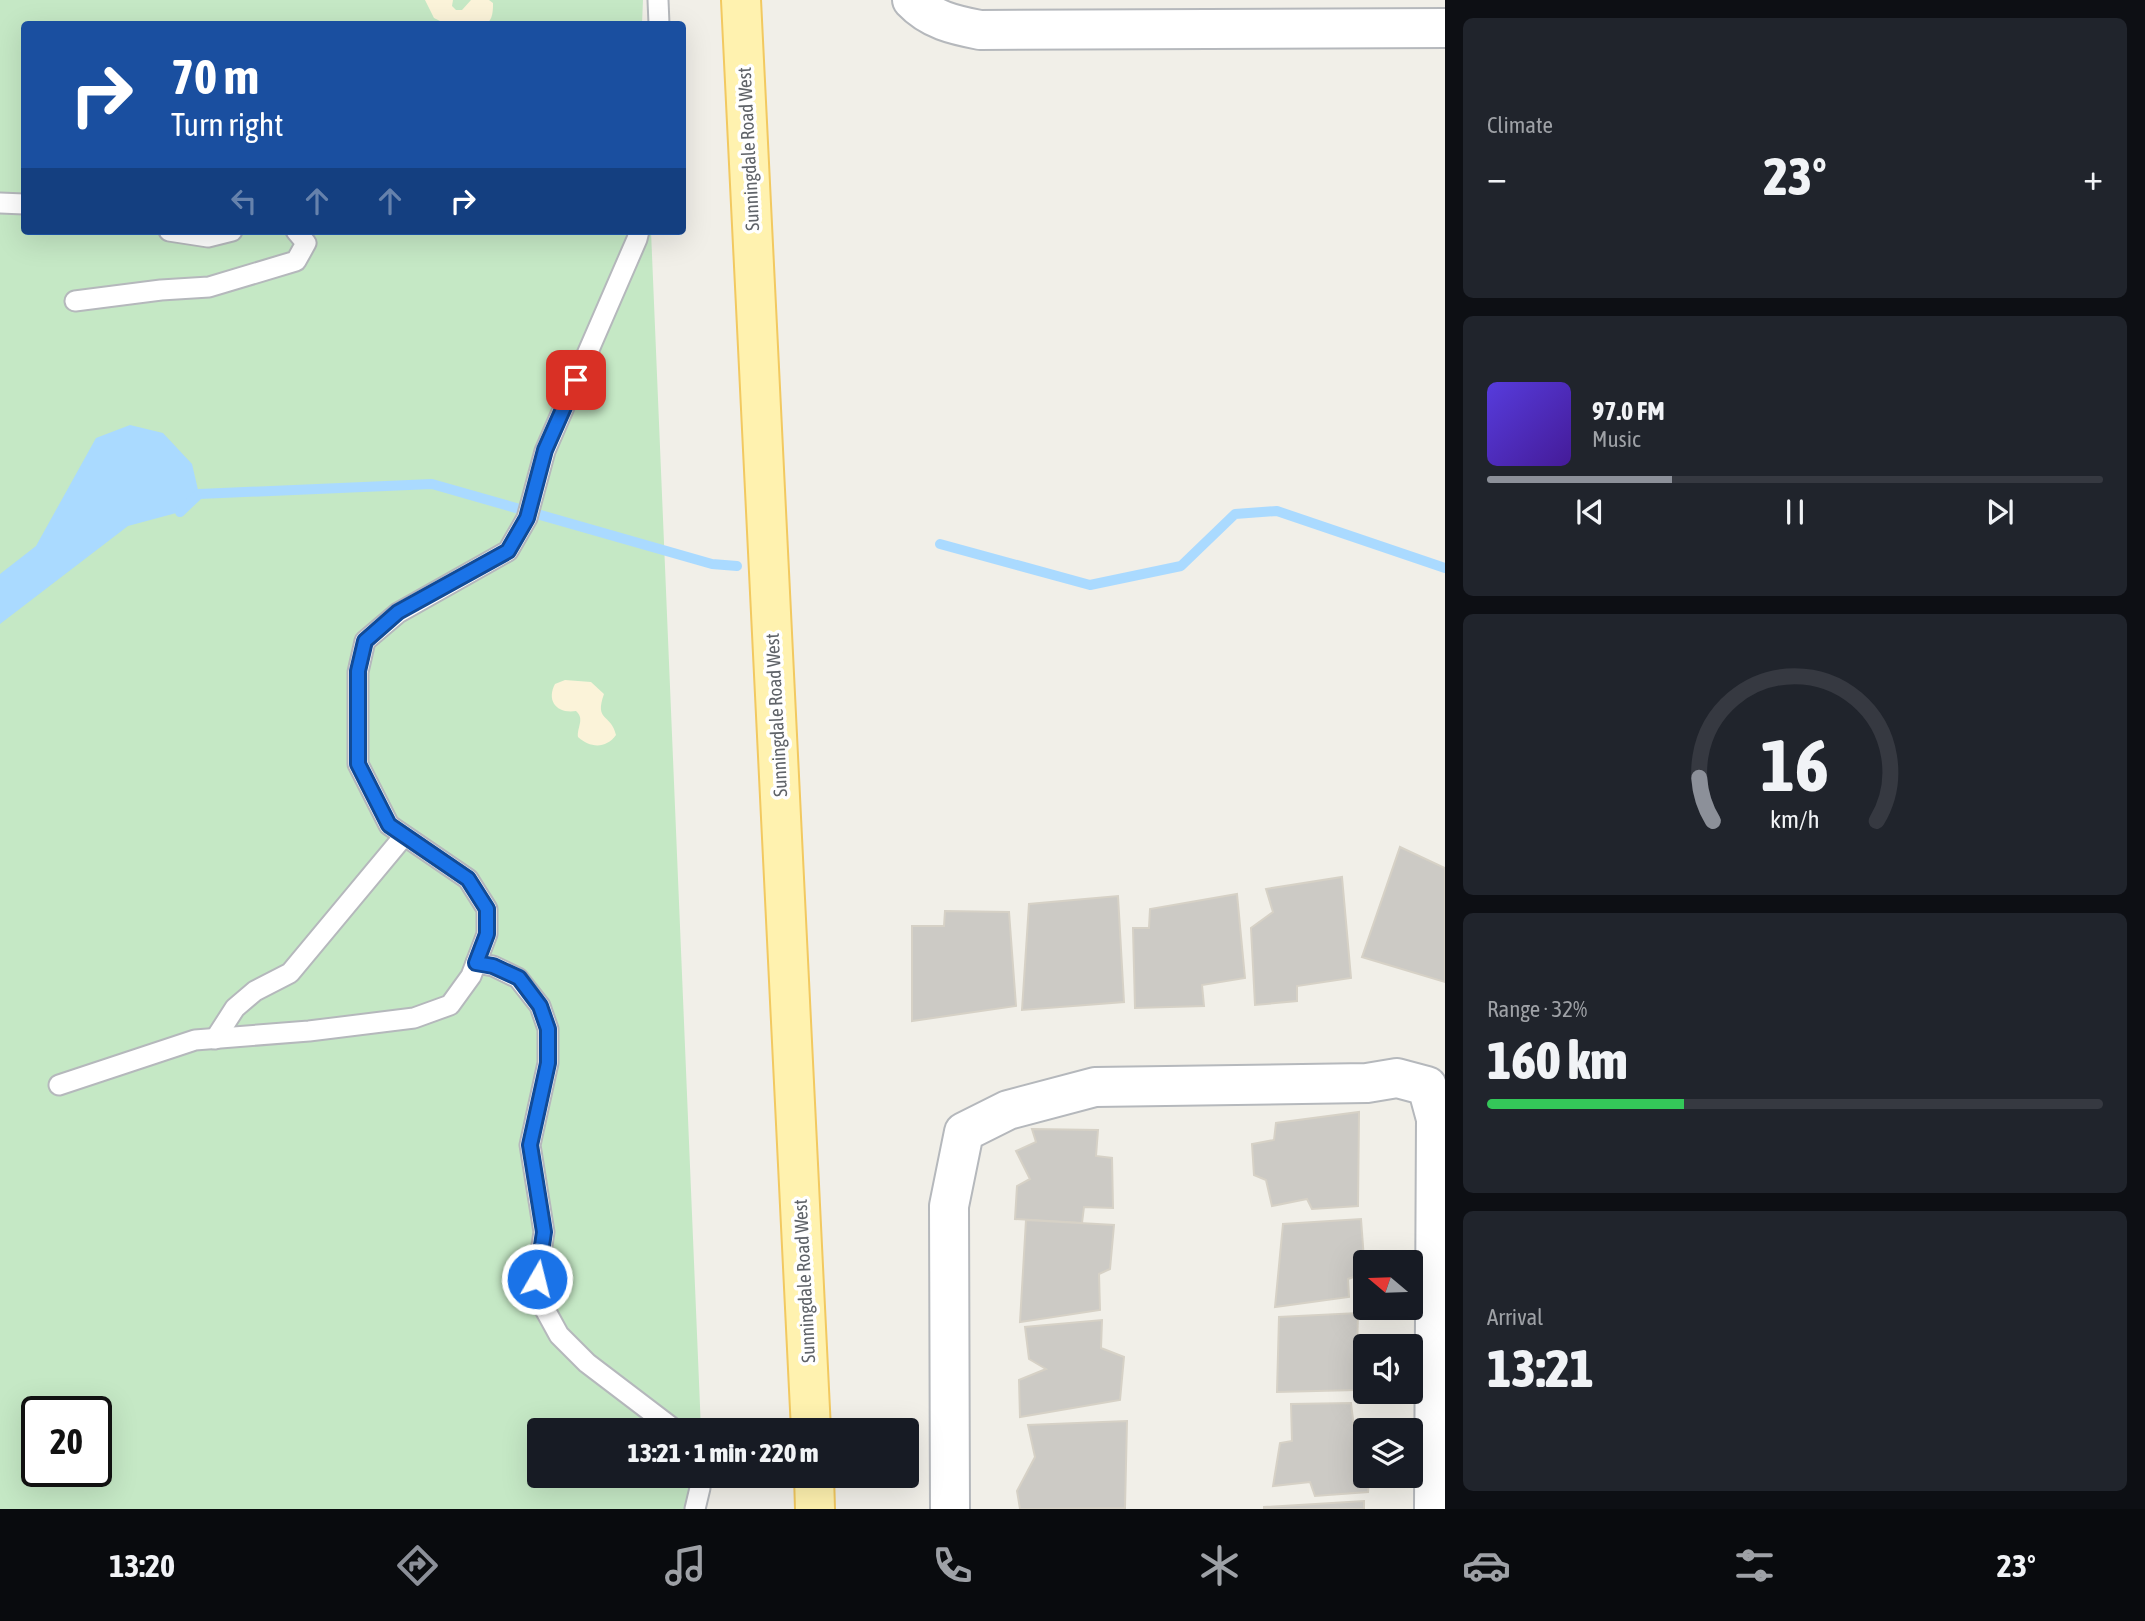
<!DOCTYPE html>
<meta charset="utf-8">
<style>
body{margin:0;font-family:"Asap Condensed",sans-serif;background:#20242c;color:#f1f3f6;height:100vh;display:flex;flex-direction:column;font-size:26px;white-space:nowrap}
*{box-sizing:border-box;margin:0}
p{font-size:23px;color:#9ea1a6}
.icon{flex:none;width:38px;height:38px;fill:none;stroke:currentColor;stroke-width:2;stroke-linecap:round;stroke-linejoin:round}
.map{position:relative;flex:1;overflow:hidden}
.panel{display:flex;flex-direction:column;gap:18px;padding:18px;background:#0d0f14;width:700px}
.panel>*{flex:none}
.top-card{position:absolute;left:21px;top:21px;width:665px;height:214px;border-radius:7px;box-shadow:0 7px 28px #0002;background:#1a4fa0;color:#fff;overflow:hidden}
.needle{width:46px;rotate:289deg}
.controls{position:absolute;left:1353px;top:1250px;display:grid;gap:14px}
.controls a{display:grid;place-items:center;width:70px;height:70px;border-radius:7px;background:#171b24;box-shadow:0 7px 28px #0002;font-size:35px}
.speed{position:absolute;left:21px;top:1396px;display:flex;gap:14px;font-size:35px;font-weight:700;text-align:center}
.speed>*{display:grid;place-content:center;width:91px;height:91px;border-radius:50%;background:#171b24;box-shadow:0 7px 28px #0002;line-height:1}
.speed .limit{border:4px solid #111;border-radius:10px;background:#fff;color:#111}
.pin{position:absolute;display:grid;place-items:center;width:60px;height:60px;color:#fff;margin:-30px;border-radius:14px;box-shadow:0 4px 10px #0006}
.me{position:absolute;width:77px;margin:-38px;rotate:8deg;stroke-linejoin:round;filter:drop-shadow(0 0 5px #0008)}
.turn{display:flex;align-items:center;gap:24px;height:147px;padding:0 35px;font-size:32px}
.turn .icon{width:91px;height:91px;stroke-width:2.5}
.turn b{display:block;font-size:49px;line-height:60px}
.lanes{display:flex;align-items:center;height:66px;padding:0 35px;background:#0003;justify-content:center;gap:35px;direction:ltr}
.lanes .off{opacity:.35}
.big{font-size:52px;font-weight:800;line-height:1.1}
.panel .widget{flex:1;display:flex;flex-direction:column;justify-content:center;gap:10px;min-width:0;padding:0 24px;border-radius:10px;background:#20242c}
.panel .dial{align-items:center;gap:0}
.dial svg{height:182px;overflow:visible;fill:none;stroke:#363941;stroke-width:7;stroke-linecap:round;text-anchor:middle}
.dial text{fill:#f1f3f6;stroke:none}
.song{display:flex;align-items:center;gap:21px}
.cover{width:84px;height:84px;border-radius:10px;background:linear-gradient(135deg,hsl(250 70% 55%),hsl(260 70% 35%))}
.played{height:7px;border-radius:4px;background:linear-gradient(90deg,#8c9099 30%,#363941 30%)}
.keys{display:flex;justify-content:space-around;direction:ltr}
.heat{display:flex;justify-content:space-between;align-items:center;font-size:38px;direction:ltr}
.charge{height:10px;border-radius:5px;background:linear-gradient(90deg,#34c759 32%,#363941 0)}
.trip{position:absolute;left:527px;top:1418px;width:392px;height:70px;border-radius:7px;background:#171b24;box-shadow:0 7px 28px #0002;font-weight:800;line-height:70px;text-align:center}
.tab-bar{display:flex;height:112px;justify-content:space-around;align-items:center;background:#090b0e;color:#9ea1a6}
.tab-bar .icon{width:49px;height:49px}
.tab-bar .active{color:#8c9099}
.tab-bar b{font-size:32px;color:#f1f3f6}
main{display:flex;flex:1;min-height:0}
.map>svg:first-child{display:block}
</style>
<main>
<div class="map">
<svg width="1445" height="1509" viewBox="0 0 1445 1509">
<rect width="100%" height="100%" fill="#f1efe8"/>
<path fill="#c5e8c5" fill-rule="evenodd" d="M0,0H643L642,24H24V231H651L701,1430H539V1475H703L705,1509H0ZM37,1412H96V1472H37Z"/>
<g fill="#fbf3d9">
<path d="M425,0H453L452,6L456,10H462L471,0H489L493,3C493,10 493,20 486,24H446L434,18Z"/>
<path d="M565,680L591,682L604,694C594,722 611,713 616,735C606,749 590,748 578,737C577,727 585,719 576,711C557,714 546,701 555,684Z"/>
</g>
<polygon fill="#aadaff" points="130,425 163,433 192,464 199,494 180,512 128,526 0,624 0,574 36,546 96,438"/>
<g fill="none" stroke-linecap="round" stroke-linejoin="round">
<g stroke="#aadaff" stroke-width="10">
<polyline points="180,512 199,494 432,484 712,564 737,566"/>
<polyline points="940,544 1090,585 1181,566 1235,514 1277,511 1445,568"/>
</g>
</g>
<g fill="#cccac5" stroke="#d6d1c6" stroke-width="2">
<polygon points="1400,847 1445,868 1445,982 1362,957"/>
<polygon points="1342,877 1351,978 1297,986 1297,1001 1255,1005 1251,928 1273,912 1266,889"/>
<polygon points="1237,894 1245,978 1202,985 1204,1006 1135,1008 1133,928 1149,928 1150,909"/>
<polygon points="1118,896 1124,1002 1022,1010 1029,904"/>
<polygon points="945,911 1009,912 1016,1006 912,1021 912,926 944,926"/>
<polygon points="1359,1112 1358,1206 1312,1209 1307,1199 1272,1206 1266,1180 1254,1175 1252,1144 1274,1140 1276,1123"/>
<polygon points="1032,1129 1098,1130 1096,1156 1112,1158 1113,1208 1084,1207 1082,1223 1015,1219 1017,1186 1030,1179 1016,1151 1036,1142"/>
<polygon points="1361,1219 1365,1273 1348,1279 1349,1297 1275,1307 1283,1224"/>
<polygon points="1026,1220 1114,1225 1110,1269 1099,1274 1100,1310 1020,1322"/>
<polygon points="1358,1313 1356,1390 1277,1392 1279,1317"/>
<polygon points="1102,1320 1101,1348 1124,1357 1120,1400 1020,1417 1019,1380 1046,1369 1029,1359 1025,1327"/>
<polygon points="1351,1403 1356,1444 1365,1447 1365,1475 1370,1475 1368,1492 1315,1496 1310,1482 1273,1486 1280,1443 1292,1441 1291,1404"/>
<polygon points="1127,1421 1125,1508 1020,1509 1017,1491 1035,1457 1028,1425"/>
<polygon points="1364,1501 1364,1509 1264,1509 1264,1507"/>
</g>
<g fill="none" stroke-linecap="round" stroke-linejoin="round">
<defs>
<g id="service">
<polyline points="658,0 659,24"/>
<polyline points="0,203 24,204"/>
<polyline points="169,231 208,237 232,231"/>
<polyline points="75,301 161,290 209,287 296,261 306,243 296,231"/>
<polyline points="476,963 493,966 518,978 540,1006 548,1029 548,1063 530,1145 544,1232 537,1279 542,1304 559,1335 587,1363 675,1430"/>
<polyline points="215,1039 235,1008 255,991 290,973 404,836"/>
<polyline points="59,1085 195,1040 309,1031 414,1018 450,1005 471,976 487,934 487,909 468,879 389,825 358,764 358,672 365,641 398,613 508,551 527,518 545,451 637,239 639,231"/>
<polyline points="695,1509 700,1488 699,1475"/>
</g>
<g id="minor">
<path d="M912,0C931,20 954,25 980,30L1445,28"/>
<polyline points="950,1509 949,1206 964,1132 1008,1110 1095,1087 1367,1083 1397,1078 1427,1086 1436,1119 1434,1509"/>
</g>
<g id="primary">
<polyline points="741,0 811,1430"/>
<polyline points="814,1475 815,1509"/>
</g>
</defs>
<use href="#service" stroke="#b5b8bc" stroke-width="23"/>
<use href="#minor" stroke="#b5b8bc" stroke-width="42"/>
<use href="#primary" stroke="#f2c960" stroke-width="42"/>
<use href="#service" stroke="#fff" stroke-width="19"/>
<use href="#minor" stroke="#fff" stroke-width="38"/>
<use href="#primary" stroke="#fff2af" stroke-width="38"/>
</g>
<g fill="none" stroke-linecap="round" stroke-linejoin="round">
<defs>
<polyline id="route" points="537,1279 544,1232 530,1145 548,1063 548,1029 540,1006 519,978 493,966 476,963 487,934 487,909 468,879 389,825 358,764 358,671 365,641 398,612 508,551 527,518 545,450 576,380"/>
</defs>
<use href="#route" stroke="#114b97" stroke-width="18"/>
<use href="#route" stroke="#1a73e8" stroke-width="12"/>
</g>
<g text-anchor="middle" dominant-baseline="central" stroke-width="7" stroke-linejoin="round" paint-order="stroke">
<g font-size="19" fill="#5f6368" stroke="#fff">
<text transform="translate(748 149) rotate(-93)">Sunningdale Road West</text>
<text transform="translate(776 715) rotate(-93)">Sunningdale Road West</text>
<text transform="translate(804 1281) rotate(-93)">Sunningdale Road West</text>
</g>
</g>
</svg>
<div class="controls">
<a><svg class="needle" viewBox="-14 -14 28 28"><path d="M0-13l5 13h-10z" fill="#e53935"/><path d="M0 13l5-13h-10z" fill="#9ea1a6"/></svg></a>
<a><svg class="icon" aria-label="sound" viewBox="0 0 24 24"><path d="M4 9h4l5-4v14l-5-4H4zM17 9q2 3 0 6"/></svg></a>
<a><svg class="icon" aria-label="layers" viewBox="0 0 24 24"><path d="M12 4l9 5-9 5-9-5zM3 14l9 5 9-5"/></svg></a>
</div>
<div class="speed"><div class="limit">20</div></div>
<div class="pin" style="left:576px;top:380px;background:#d93025"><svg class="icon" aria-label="arrive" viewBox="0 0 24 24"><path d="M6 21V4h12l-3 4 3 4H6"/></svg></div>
<svg class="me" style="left:537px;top:1279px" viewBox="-20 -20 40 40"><circle r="17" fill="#1a73e8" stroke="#fff" stroke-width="3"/><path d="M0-11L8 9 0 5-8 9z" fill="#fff"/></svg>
<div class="trip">13:21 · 1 min · 220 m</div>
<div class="top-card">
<div class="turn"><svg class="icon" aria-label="right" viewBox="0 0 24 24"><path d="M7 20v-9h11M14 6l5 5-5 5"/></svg><div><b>70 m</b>Turn right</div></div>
<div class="lanes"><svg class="icon off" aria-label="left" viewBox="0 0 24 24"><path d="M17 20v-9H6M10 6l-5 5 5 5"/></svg><svg class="icon off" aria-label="ahead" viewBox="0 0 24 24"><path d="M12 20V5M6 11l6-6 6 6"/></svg><svg class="icon off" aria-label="ahead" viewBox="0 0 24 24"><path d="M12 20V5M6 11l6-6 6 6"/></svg><svg class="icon" aria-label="right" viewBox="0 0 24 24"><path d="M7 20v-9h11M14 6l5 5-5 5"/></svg></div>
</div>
</div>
<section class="panel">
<div class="widget"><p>Climate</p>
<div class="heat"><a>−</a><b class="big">23°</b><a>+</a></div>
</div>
<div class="widget">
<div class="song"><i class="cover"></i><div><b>97.0 FM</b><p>Music</p></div></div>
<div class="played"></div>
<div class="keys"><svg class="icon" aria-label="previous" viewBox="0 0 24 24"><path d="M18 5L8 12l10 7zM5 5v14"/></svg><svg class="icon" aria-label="pause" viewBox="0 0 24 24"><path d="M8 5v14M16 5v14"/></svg><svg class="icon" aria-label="next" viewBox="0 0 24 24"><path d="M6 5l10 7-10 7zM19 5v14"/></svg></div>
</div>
<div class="widget dial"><svg viewBox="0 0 100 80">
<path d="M14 69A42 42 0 1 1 86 69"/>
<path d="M14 69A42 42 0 0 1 8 50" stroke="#8c9099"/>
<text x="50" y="56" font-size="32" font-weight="700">16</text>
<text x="50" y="72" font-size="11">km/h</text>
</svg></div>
<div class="widget"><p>Range · 32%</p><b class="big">160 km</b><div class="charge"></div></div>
<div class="widget"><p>Arrival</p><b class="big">13:21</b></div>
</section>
</main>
<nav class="tab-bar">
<b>13:20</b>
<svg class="icon active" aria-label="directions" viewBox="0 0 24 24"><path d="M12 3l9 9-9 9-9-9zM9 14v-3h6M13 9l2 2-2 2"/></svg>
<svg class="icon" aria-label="music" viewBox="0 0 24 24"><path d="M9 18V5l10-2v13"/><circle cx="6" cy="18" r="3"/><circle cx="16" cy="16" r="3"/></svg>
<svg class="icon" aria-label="phone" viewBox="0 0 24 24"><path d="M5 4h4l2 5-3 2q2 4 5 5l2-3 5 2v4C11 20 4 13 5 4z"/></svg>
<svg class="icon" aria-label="climate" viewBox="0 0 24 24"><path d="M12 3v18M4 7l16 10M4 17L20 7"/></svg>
<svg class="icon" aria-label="car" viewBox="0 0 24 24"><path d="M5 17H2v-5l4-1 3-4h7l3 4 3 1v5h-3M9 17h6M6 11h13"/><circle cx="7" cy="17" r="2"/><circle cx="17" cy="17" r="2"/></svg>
<svg class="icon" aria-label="filters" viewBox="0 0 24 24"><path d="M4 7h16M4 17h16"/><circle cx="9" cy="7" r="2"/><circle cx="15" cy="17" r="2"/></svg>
<b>23°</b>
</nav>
